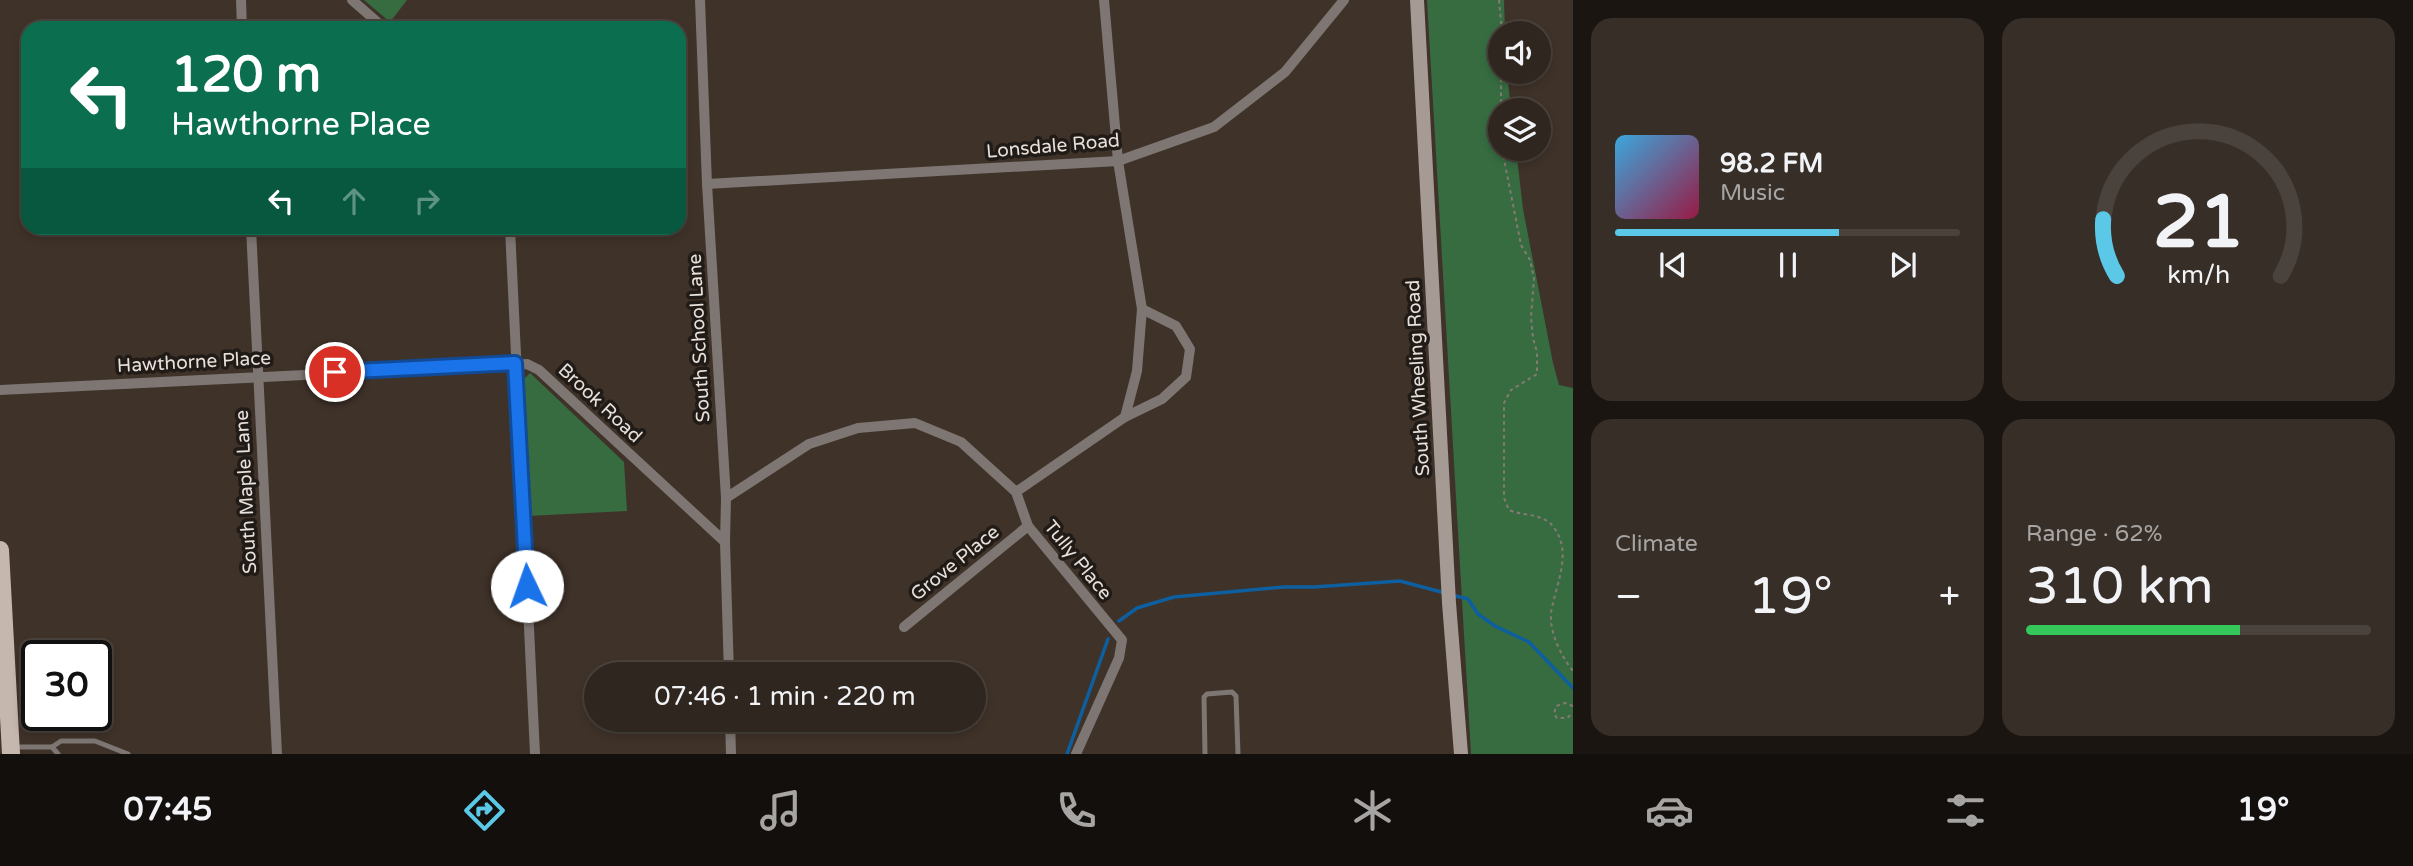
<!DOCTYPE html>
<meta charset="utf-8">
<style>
body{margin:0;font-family:"Varela Round",sans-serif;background:#372e28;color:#f1f3f6;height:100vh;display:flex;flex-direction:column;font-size:26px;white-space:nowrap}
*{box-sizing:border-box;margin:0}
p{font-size:23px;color:#a7a5a4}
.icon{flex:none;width:38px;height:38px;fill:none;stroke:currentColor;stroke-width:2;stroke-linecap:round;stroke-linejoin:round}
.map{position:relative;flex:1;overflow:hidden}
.drawer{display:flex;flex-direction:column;gap:18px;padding:18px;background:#1a1511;width:840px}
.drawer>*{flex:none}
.guide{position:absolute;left:21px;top:21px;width:665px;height:214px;border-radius:21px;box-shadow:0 4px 10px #0003,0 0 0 2px #4a433d;background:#0b6e4f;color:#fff;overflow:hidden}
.controls{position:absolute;left:1488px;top:21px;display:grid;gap:14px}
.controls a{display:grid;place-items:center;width:63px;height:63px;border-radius:50%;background:#2f261f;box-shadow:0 4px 10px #0003,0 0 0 2px #4a433d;font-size:35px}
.speed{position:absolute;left:21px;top:640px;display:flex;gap:14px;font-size:35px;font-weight:700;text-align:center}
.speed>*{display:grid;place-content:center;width:91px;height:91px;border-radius:50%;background:#2f261f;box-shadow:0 4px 10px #0003,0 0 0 2px #4a433d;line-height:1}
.speed .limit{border:4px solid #111;border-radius:10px;background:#fff;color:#111}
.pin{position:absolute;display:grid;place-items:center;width:60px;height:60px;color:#fff;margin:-30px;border:4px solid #fff;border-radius:50%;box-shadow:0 2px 7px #0007}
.me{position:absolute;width:77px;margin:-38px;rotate:357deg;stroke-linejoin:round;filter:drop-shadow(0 0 5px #0008)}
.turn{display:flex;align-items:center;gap:24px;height:147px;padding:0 35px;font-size:32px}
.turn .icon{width:91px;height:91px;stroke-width:2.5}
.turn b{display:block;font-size:49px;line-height:60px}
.lanes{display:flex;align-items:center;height:66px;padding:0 35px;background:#0003;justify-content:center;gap:35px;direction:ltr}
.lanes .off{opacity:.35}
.big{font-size:52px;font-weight:600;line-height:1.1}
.drawer .tile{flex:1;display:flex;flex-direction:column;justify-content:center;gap:10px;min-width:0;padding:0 24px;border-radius:21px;background:#372e28}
.drawer .dial{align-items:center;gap:0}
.dial svg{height:182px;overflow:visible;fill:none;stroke:#4a433d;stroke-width:7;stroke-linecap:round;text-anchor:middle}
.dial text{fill:#f1f3f6;stroke:none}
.song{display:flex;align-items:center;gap:21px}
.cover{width:84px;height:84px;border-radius:10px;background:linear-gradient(135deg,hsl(200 70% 55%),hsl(340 70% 35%))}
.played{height:7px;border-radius:4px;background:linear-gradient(90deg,#5ac8e6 65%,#4a433d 65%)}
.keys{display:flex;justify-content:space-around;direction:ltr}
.heat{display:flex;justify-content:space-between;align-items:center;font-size:38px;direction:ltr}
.charge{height:10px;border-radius:5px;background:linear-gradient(90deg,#34c759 62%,#4a433d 0)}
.drawer .tiles{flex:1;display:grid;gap:18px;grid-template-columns:repeat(2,1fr)}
.trip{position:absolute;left:584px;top:662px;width:402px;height:70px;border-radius:35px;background:#2f261f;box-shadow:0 4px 10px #0003,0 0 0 2px #4a433d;font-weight:600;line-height:70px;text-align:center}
.dock{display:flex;height:112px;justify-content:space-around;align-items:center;background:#130f0c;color:#a7a5a4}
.dock .icon{width:49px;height:49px}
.dock .active{color:#5ac8e6}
.dock b{font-size:32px;color:#f1f3f6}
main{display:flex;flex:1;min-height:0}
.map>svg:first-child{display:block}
</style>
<main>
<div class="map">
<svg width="1573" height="754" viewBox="0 0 1573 754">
<rect width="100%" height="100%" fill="#3f3229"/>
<g fill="#376c41">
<polygon points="364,0 407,0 390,22"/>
<polygon points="1427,0 1504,0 1505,33 1500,33 1500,72 1507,72 1511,110 1500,110 1500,149 1516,149 1523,209 1553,363 1559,385 1573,388 1573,754 1471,754"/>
<polygon points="530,373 624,462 627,511 528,516 521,382"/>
</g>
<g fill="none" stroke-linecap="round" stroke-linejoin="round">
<g stroke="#0d5f9f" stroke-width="3.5">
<polyline points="1452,595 1468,599 1478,614 1495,626 1529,642 1573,688"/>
<polyline points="1119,621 1137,608 1174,597 1284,587 1314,587 1400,581 1445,593"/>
<polyline points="1067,754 1108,639"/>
</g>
<g stroke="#857a73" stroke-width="2" stroke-dasharray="3.5 3.5" stroke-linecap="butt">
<polyline points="1499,0 1502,33"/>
<polyline points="1501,110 1501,72"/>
<path d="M1502,149L1521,245L1530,260L1534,278L1531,317L1533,338L1537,352V374L1511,390L1504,403V498L1509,510C1523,516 1537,513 1550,523C1573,547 1559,577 1552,607C1547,628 1560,655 1573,671"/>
<polyline points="1573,706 1565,703 1556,706 1554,714 1557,718 1567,718 1573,713"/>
</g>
<g stroke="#7d7672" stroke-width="5">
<polyline points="14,747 52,747 58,754"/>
<polyline points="52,747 61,741 95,741 128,754"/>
<polyline points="1205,754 1204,697 1207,694 1232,692 1236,696 1238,754"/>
</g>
<g stroke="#7d7672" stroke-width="10">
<polyline points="241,0 242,28"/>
<polyline points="352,0 384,28"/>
<polyline points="700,0 707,184 726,498 725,542 729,674"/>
<polyline points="1104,0 1118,161 1142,309 1137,371 1125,417"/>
<polyline points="707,184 1118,161 1214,127 1285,72 1344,0"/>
<polyline points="251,228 277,754"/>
<polyline points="510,228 535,754"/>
<polyline points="0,390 527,364 539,370 725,542"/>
<polyline points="1016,492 1125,417 1162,399 1186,377 1190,349 1176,326 1142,309"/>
<polyline points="726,498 809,444 858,428 915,423 961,442 1016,492 1028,526 1122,640 1119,658 1076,754"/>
<polyline points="904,627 1028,526"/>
<polyline points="730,719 731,754"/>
</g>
<polyline stroke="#a69a94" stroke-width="14" points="1417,0 1449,603 1461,754"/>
<polyline stroke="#c5b6ae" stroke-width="18" points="0,550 11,754"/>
</g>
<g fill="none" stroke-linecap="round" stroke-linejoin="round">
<defs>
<polyline id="route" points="335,372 515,363 527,586"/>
</defs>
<use href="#route" stroke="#114b97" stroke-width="18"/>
<use href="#route" stroke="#1a73e8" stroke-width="12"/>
</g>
<g text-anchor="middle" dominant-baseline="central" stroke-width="7" stroke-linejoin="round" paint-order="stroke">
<g font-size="19" fill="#e8e0da" stroke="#211b17">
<text transform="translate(1053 146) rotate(-5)">Lonsdale Road</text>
<text transform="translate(699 338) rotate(-93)">South School Lane</text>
<text transform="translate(194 362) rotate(-3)">Hawthorne Place</text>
<text transform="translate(1418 378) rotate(-93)">South Wheeling Road</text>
<text transform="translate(600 403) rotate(43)">Brook Road</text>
<text transform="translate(246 492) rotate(-93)">South Maple Lane</text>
<text transform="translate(1078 560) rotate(51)">Tully Place</text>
<text transform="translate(955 563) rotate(-39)">Grove Place</text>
</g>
</g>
</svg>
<div class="controls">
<a><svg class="icon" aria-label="sound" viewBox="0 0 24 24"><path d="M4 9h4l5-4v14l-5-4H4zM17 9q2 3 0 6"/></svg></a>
<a><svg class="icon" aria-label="layers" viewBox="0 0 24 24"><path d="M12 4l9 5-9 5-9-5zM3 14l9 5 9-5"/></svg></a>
</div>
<div class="speed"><div class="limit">30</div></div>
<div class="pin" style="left:335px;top:372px;background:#d93025"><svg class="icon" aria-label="arrive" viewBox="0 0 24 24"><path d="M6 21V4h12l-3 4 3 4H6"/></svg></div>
<svg class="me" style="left:527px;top:586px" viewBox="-20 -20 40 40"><circle r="19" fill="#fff"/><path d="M0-13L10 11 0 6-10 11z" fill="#1a73e8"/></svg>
<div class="trip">07:46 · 1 min · 220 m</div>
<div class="guide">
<div class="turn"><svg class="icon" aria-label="left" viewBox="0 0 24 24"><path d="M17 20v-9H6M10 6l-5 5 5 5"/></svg><div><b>120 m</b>Hawthorne Place</div></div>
<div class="lanes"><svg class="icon" aria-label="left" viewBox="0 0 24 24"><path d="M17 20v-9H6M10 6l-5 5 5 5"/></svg><svg class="icon off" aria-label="ahead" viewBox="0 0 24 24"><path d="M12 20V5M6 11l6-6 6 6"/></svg><svg class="icon off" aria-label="right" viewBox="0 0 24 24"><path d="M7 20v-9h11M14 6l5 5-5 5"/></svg></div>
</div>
</div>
<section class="drawer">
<div class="tiles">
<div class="tile">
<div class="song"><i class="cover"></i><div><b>98.2 FM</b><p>Music</p></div></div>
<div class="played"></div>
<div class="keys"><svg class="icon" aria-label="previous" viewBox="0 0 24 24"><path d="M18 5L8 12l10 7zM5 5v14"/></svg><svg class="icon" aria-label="pause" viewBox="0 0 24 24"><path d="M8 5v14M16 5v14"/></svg><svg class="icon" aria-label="next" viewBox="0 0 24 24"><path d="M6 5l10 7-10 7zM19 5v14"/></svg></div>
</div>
<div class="tile dial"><svg viewBox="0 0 100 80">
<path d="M14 69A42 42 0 1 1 86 69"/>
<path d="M14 69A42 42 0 0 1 8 44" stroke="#5ac8e6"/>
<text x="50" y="56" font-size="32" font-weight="700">21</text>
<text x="50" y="72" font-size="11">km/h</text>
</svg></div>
<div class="tile"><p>Climate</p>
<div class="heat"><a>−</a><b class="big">19°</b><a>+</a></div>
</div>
<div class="tile"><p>Range · 62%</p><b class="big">310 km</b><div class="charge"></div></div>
</div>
</section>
</main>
<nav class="dock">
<b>07:45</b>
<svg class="icon active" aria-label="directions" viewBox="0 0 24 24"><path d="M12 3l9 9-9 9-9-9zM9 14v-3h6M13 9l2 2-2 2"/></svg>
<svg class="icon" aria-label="music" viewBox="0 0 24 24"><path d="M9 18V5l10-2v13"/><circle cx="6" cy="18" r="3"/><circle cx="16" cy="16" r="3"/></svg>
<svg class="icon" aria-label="phone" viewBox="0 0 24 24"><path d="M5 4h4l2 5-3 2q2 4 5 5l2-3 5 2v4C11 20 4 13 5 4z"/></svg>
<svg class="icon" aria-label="climate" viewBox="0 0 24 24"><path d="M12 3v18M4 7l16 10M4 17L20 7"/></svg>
<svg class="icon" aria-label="car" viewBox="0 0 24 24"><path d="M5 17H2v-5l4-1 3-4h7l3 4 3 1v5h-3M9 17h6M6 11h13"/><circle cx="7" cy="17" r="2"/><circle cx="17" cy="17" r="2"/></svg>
<svg class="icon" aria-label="filters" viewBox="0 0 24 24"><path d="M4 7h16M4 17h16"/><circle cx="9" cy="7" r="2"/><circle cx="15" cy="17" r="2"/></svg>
<b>19°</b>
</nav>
